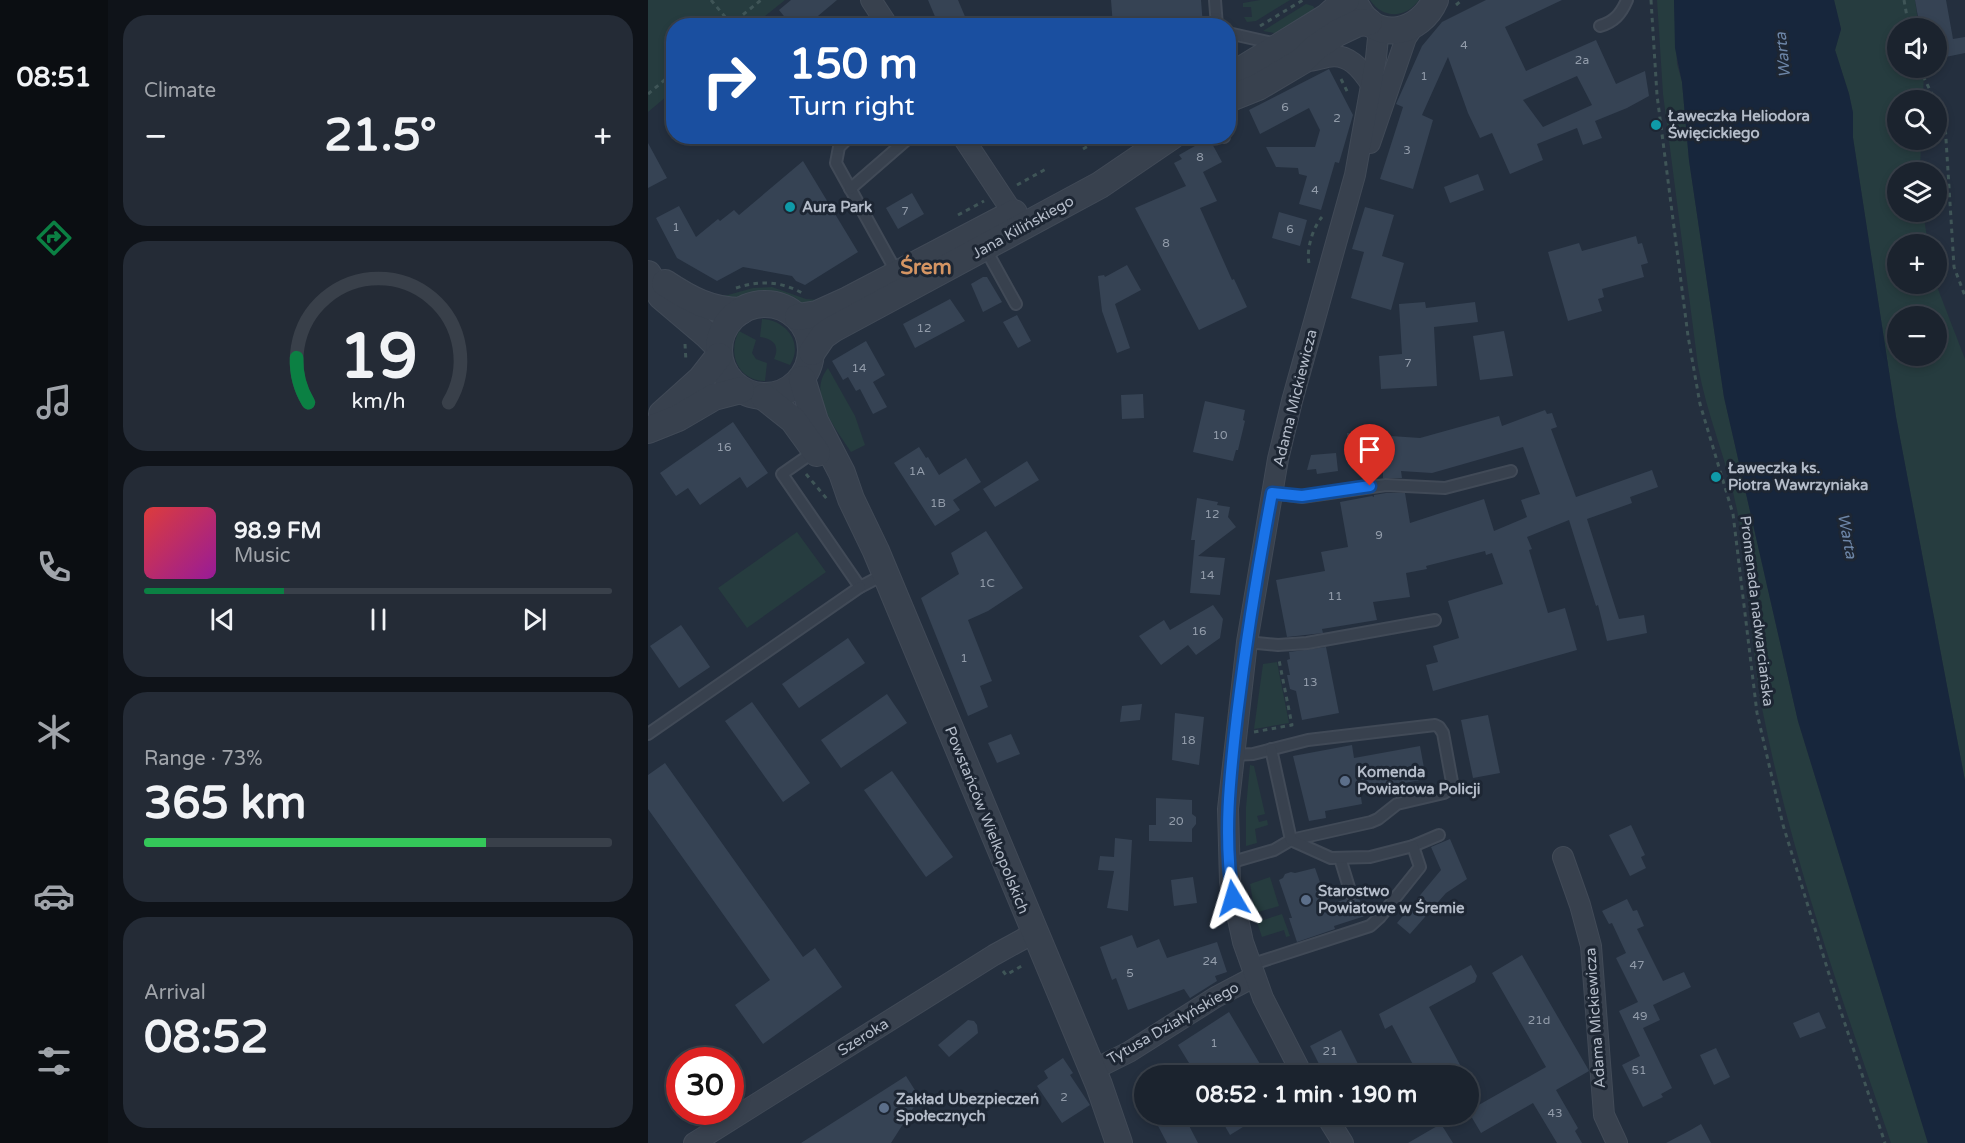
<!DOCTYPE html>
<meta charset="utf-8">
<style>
body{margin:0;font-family:"Varela Round",sans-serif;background:#242b36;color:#f1f3f6;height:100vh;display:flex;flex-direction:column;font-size:22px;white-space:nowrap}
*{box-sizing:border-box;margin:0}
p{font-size:20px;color:#a0a4aa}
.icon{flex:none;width:33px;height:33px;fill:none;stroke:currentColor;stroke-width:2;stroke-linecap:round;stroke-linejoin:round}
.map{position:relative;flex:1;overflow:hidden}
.side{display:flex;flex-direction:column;gap:15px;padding:15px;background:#0f1319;width:540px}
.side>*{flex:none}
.guide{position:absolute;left:18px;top:18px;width:570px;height:126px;border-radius:24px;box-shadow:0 3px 9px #0003,0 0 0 2px #39404a;background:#1a4fa0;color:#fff;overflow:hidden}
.fabs{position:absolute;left:1239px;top:18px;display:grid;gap:12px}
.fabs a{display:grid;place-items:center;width:60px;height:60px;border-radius:50%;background:#1b232e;box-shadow:0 3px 9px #0003,0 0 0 2px #39404a;font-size:30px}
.speed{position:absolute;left:18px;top:1047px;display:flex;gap:12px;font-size:30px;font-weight:700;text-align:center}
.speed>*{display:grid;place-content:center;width:78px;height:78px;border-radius:50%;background:#1b232e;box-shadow:0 3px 9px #0003,0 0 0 2px #39404a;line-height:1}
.speed .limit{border:9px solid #d22;background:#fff;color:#111}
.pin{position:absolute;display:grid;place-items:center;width:51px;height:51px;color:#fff;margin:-62px -26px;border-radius:50% 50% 50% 0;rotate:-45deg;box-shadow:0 0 6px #0007}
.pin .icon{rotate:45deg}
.me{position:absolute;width:66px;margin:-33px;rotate:353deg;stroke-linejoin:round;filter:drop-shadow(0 0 4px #0008)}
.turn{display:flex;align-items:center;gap:21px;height:126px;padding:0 24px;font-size:27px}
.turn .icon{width:78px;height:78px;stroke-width:2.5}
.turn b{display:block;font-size:42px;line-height:51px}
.big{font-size:45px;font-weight:700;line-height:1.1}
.side .tile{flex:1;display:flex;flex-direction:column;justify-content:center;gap:9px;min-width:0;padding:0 21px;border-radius:24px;background:#242b36}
.side .dial{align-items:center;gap:0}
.dial svg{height:156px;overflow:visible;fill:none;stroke:#39404a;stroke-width:7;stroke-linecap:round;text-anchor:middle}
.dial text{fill:#f1f3f6;stroke:none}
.song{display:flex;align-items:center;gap:18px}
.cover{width:72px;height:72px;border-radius:9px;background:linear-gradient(135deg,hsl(0 70% 55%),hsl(300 70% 35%))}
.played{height:6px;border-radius:3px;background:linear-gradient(90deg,#0b8043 30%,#39404a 30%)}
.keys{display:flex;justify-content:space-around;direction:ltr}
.heat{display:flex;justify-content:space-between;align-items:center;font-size:33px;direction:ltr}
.charge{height:9px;border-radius:4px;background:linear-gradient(90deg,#34c759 73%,#39404a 0)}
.trip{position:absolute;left:486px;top:1065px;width:345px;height:60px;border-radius:30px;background:#1b232e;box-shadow:0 3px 9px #0003,0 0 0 2px #39404a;font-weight:700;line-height:60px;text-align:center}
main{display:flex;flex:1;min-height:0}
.menu{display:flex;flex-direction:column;width:108px;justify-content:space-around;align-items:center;background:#0b0e12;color:#a0a4aa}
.menu .icon{width:42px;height:42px}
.menu .selected{color:#0b8043}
.menu b{font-size:27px;color:#f1f3f6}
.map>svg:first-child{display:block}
</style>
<main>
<nav class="menu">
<b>08:51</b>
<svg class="icon selected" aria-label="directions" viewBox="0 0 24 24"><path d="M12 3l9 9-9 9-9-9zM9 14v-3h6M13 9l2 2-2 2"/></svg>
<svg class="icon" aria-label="music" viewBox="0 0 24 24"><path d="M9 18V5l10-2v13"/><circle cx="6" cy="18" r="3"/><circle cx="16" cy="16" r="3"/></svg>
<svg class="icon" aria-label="phone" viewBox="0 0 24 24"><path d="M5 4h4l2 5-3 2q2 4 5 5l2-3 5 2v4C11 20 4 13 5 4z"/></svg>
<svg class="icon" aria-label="climate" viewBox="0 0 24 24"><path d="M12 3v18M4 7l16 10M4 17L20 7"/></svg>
<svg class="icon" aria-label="car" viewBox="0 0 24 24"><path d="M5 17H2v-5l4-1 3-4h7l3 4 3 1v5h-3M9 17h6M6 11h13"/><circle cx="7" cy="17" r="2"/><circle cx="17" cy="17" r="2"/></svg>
<svg class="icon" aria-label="filters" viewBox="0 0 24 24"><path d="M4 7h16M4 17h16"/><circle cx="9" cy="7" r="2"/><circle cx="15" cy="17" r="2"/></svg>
</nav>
<section class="side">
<div class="tile"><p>Climate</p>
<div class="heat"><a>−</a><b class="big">21.5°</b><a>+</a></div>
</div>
<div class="tile dial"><svg viewBox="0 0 100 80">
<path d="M14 69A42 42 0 1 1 86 69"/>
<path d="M14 69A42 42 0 0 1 8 46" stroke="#0b8043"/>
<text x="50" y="56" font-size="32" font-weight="700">19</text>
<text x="50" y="72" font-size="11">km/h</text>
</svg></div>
<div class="tile">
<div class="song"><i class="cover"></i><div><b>98.9 FM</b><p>Music</p></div></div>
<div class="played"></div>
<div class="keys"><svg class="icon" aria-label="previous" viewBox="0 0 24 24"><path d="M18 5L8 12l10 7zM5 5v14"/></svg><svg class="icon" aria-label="pause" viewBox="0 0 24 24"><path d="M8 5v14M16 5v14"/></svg><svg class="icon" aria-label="next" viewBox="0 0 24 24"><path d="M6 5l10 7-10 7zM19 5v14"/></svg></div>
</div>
<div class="tile"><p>Range · 73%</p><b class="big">365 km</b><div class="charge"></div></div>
<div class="tile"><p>Arrival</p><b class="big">08:52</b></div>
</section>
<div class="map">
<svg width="1317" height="1143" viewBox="0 0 1317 1143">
<rect width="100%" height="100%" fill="#242f3e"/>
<g fill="#263c3f" fill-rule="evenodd">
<polygon points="0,0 137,0 106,25 26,26 25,91 0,112"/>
<polygon points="612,0 642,0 608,21 599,22 596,17 604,17 603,7 595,7 595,3"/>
<path d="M722,0H771C757,19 735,19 722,0Z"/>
<path d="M1009,0H1026L1029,64L1034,82L1041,160L1076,397L1150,721L1280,1143H1243C1195,1002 1144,859 1115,713C1102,649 1102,579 1090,515C1081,465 1059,417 1050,366L1015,94Z"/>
<path d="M1186,0H1267L1271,28H1250V68H1276L1275,100H1250V140H1273L1272,172H1250V212H1275L1280,244H1250V284H1288L1317,359V781L1248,417L1205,138V113L1201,94L1187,50L1193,29ZM1250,316H1288V356H1250Z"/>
<polygon points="658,4 665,6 671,14 632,34 615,31"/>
<polygon points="124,287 158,299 172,300 175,305 152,305 132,296 119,293 104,295 90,300 67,296 80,295 105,288"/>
<path d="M114,319C138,320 156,343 142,365L126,359C132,346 126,339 112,337Z"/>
<path d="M91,331L108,340L104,353L108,359L119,363L117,381C90,380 79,354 91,331Z"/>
<path d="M180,368L207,416L217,445L203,452C189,429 158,395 180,368Z"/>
<polygon points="149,532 178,572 99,628 70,588"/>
<polygon points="629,662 641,723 606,729 615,664"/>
<polygon points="602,765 606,766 617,814 609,816 611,822 619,820 620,825 607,829 609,843 598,846 598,807"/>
<polygon points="622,877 631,906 607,913 602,884"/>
<polygon points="634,914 642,936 638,937 636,930 614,937 609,922"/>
</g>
<polygon fill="#17263c" points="1026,0 1186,0 1193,29 1187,50 1201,94 1205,113 1205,138 1248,417 1317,781 1317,1143 1280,1143 1150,721 1076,397 1041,160 1034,82 1027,48"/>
<g fill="#364354" fill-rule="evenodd">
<polygon points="143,0 189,0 158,26 144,26 131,10"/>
<polygon points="280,0 310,0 321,26 291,26"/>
<polygon points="463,0 553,0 555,26 527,26 526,21 465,26"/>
<path d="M838,0H914L857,27L878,71L948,40L968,84L997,71L1001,96L979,108L947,121L954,138L935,145L929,128L889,144L895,160L862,174L844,133L832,138L820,113L800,57L774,115L785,120L765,189L732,179L755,107L748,104L774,46L794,22ZM929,76L944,105L895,127L875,100Z"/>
<polygon points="1267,0 1298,0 1305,39 1317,37 1317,53 1288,59 1288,28 1272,28"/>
<polygon points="681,69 705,115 691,163 687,162 673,210 651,204 659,176 651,174 650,168 628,167 618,147 667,147 672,130 661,108 612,134 601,110"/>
<polygon points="561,138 574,162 555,172 569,201 552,208 584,280 586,279 599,307 551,330 487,208 538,186 526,163 534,159 531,155"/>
<polygon points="0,143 19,178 0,188"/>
<polygon points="155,161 210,252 157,285 148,281 144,276 95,267 69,281 29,258 8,218 31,206 48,237 70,219 72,221 86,210 91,215"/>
<polygon points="830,174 836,190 802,203 796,187"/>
<polygon points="264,193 276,214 250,229 238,208"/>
<polygon points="717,207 746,215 734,256 756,263 743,310 703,298 716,252 704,249"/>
<polygon points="631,212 659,220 652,246 624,238"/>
<polygon points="988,236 990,244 994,243 1000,263 993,265 996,277 954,289 956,297 950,299 954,311 920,321 900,252 931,243 934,251"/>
<polygon points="479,265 493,290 467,304 482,348 469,353 454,311 450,276 456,275 457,277"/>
<polygon points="335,277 339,277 354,302 335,312 323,284"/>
<polygon points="302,299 317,321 267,348 255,324"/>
<polygon points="777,302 778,308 827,302 830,322 786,327 789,386 733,389 731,356 754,354 751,304"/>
<polygon points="369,315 383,341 370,348 355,322"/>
<polygon points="856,331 865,376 832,380 825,336"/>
<polygon points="218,341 237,375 225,382 239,407 225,414 212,389 208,391 200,377 195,380 184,361"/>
<polygon points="495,394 496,418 474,419 473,395"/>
<polygon points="557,401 597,410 595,420 597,421 590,450 588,450 585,461 545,452"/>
<polygon points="897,410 899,414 904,413 909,427 903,429 928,497 1004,470 1010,487 982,497 984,503 939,519 971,619 996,615 999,633 959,641 950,605 948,606 921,520 879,537 884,549 881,550 900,613 917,608 929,650 785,691 778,665 790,662 785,646 811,638 800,601 855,584 844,553 838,555 837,551 778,566 779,569 758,573 762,597 725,602 729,620 674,629 675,633 639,637 628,580 677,571 673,552 700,547 692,502 724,496 726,497 726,495 738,493 757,493 762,523 836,499 846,531 879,517 873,500 892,494 875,447 784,473 753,471 754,478 735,478 735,468 727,468 727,446 701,449 699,433 772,438 851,416 854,426"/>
<polygon points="85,422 120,473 99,488 92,477 52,505 40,488 28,496 12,473"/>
<polygon points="271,447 278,458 280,457 291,475 318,458 333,482 305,500 312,510 287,526 246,463"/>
<polygon points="688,453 690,471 669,474 668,469 659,470 663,455"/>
<polygon points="379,461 391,480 347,507 335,489"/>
<polygon points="549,498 570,502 569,505 582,507 580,517 588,527 550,556 577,558 572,595 542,593 547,540 543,540"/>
<polygon points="338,531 375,588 340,611 320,620 344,681 332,686 340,707 320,716 273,598 311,574 303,553"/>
<polygon points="565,605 575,619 572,638 548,655 540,645 513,665 491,636 516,620 522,630"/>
<polygon points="33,625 62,667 31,688 2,646"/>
<polygon points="200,638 217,663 151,708 134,684"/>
<polygon points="678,647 691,713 654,720 648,691 642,689 639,675 642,675 639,660 642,659 641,652"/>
<polygon points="239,694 259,723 193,768 173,740"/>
<polygon points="104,702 162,783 135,802 77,721"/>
<polygon points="494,704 492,720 472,722 474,706"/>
<polygon points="527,713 556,717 551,765 524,760"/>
<polygon points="840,715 852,773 825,778 813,720"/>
<polygon points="363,734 372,754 349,763 340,743"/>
<polygon points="704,745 706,758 772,746 778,779 712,791 714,804 677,811 678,818 661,821 645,756"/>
<polygon points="17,763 155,957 167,948 194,987 115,1044 87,1005 122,980 0,809 0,775"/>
<polygon points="244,771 305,857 278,877 216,790"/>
<polygon points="508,798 544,800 544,814 548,817 548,824 544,829 544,842 501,841 501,825 508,825"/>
<polygon points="983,825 997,855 993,857 998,868 982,876 961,835"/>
<polygon points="467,838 484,840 480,911 459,908 466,871 450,870 452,856 466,857"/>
<polygon points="802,839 819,879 798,893 762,934 749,923 793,870 783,847"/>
<polygon points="667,868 680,905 698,899 706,901 710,895 717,916 686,926 687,929 649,942 641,918 644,918 631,880 635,878 637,874 643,872 647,873"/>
<polygon points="545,877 549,903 526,906 523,880"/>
<polygon points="979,899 985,911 989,910 996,926 989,929 1015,981 1036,972 1043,987 1005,1005 1012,1020 995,1028 1024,1088 1013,1094 1015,1097 995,1107 974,1065 992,1056 971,1011 990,1002 968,958 978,953 964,923 961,924 954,911"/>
<polygon points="484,935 489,948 511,939 519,958 569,942 579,972 567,976 569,981 542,998 536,989 480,1010 468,978 464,980 452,947"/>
<polygon points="874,955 940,1069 941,1071 908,1090 930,1128 927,1131 934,1143 909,1143 885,1103 833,1133 820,1111 898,1067 844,973"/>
<polygon points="823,965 829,976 827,982 781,1007 818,1076 771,1076 744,1025 737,1029 731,1014"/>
<polygon points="581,1012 612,1064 605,1068 609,1076 549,1076 530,1045"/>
<polygon points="1171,1012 1178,1028 1152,1038 1145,1023"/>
<polygon points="320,1020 326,1021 329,1025 330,1033 301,1057 290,1045"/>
<polygon points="693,1030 710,1064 705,1067 711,1076 677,1076 662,1046"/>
<polygon points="1068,1048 1082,1077 1066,1085 1052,1055"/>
<polygon points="415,1058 425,1073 422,1075 442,1105 414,1123 389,1086 400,1078 396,1071"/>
<polygon points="258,1076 270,1095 263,1099 267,1105 243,1143 153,1143"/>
<polygon points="510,1114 535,1114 550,1143 519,1143 508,1122 513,1120"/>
<polygon points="570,1114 616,1114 582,1135"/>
<polygon points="793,1124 805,1143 760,1143 784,1129"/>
<polygon points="1053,1124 1063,1143 1018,1143 1041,1131"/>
</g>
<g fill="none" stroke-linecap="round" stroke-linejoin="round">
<defs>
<g id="service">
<polyline points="567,0 569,26"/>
<path d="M952,26C966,22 973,14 979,0"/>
<polyline points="580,33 629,44"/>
<polyline points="202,136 191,147 188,163 249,273"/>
<polyline points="576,136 576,137"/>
<polyline points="202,189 263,136"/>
<polyline points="337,248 368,304"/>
<polyline points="167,451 134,474 212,587 237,574"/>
<polyline points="624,493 654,497 738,485 797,488 863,471"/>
<polyline points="599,642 630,645 659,643 787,620"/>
<polyline points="0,734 212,587"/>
<polyline points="765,846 791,835"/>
<polyline points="692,858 703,894"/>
<polyline points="581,863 626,850 643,840 723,822 730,819 749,804 796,793 801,790 804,782 795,733 791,727 787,725 660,740 605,754 585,755"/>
<polyline points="602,965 722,926 732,917 772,867 765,846 722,857 683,858 643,840 623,749"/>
</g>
<g id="minor">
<polyline points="223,0 240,26"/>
<path d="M654,61C664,62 670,59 679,57C700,52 713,69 723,84"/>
<polyline points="314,136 365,213 369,226"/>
<polyline points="722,143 758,38 766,26"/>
<polyline points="915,857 932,905 943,946 956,1115 969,1143"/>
<polyline points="445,1070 481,1052 568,997 606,977"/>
<polyline points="655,1076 615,998 595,942 582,882 580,809 599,642 630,459 644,401 707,175 728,58 731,28"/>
<polyline points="677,1114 695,1143"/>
<polyline points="46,1143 346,955 386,933"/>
</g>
<g id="tertiary">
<path d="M710,9C729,44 773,33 787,0"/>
<polyline points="580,78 679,17 698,0"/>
<polyline points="580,99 610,87 654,61 667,48 689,33 710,23 721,22"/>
<polyline points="0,274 13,296 59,335 71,347"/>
<path d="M17,283C41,299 63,311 93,311"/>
<circle cx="117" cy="350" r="46"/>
<polyline points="150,317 169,314 200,300 366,213"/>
<polyline points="164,352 175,336 185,329 452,185 524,136"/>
<polyline points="154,379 167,421 194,473 203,499 228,551 451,1085 471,1143"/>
<polyline points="116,397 145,420 169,453"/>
<polyline points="14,414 53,379 71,356"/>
<polyline points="0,430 30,418 66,397 93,390"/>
</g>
</defs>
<use href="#service" stroke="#414a57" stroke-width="14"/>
<use href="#minor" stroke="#414a57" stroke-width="22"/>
<use href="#tertiary" stroke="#414a57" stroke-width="28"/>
<g stroke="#3f5557" stroke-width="3" stroke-dasharray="4.5 4.5" stroke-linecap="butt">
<polyline points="63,0 83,24"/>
<polyline points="1003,0 1009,95 1040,336 1052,404 1085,514 1109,713 1135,825 1189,1000 1237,1143"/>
<polyline points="1256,0 1261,28"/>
<polyline points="808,5 814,0"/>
<polyline points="81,26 113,0"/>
<polyline points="612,26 655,0"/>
<polyline points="1271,68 1287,100"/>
<polyline points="693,79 701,95"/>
<polyline points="0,94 26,72"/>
<polyline points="1288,105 1297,123 1306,267 1317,296"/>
<polyline points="435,149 457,136"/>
<polyline points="369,185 398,169"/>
<polyline points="310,215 336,201"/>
<path d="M661,263C658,250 665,227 674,217"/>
<path d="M88,288C112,280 133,281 156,294"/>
<polyline points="37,344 38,362"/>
<polyline points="158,474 179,499"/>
<polyline points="606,732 644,725 631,660"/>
<polyline points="355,971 358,975 377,964"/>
</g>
<use href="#service" stroke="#38414e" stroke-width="10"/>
<use href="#minor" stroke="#38414e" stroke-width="20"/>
<use href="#tertiary" stroke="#38414e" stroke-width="26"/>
</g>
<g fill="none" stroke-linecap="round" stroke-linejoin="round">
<defs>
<path id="route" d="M585,898C575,836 582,776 589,715C598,641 610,567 624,493L654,496L722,486"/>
</defs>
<use href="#route" stroke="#114b97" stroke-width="15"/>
<use href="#route" stroke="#1a73e8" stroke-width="10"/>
</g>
<g fill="#0f9aa8" stroke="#1d2633" stroke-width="2">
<circle cx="1008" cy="125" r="6"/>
<circle cx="142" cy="207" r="6"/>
<circle cx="1068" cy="477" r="6"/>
</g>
<g fill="#5c6f8a" stroke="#1d2633" stroke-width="2">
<circle cx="697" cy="781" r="6"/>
<circle cx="658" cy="900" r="6"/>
<circle cx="236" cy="1108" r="6"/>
</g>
<g text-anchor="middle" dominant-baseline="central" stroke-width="6" stroke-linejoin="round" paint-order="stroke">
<g font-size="12" fill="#929caa">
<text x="816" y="45">4</text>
<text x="934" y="60">2a</text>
<text x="776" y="76">1</text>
<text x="637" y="107">6</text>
<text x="689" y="118">2</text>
<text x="759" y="150">3</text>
<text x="552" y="157">8</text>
<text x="667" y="190">4</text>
<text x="257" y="211">7</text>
<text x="28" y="227">1</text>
<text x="642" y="229">6</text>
<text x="518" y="243">8</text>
<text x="276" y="328">12</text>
<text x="760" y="363">7</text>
<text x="211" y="368">14</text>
<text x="572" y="435">10</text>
<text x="76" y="447">16</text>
<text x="269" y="471">1A</text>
<text x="290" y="503">1B</text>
<text x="564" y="514">12</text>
<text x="731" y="535">9</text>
<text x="559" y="575">14</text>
<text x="339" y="583">1C</text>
<text x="687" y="596">11</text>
<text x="551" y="631">16</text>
<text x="316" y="658">1</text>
<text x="662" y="682">13</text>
<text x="540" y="740">18</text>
<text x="528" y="821">20</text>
<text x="562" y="961">24</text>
<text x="989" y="965">47</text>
<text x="482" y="973">5</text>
<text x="992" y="1016">49</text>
<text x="891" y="1020">21d</text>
<text x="566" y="1043">1</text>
<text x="682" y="1051">21</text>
<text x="991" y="1070">51</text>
<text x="416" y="1097">2</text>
<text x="907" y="1113">43</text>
</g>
<g font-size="15" font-weight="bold" fill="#b4bcc9" stroke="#1d2633" text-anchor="start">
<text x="1020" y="116">Ławeczka Heliodora<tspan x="1020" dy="17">Święcickiego</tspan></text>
<text x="154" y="207">Aura Park</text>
<text x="1080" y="468">Ławeczka ks.<tspan x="1080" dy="17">Piotra Wawrzyniaka</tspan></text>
<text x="709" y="772">Komenda<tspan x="709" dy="17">Powiatowa Policji</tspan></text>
<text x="670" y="891">Starostwo<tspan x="670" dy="17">Powiatowe w Śremie</tspan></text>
<text x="248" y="1099">Zakład Ubezpieczeń<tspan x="248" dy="17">Społecznych</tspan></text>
</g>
<g font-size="15" fill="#b4bcc9" stroke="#1d2633">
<text transform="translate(375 227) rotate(-29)">Jana Kilińskiego</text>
<text transform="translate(647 398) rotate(-76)">Adama Mickiewicza</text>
<text transform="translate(1109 611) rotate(83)">Promenada nadwarciańska</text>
<text transform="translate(339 820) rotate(68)">Powstańców Wielkopolskich</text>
<text transform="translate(947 1018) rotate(-94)">Adama Mickiewicza</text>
<text transform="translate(525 1023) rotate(-30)">Tytusa Działyńskiego</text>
<text transform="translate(215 1037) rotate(-32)">Szeroka</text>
</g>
<g font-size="16" font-style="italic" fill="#6d86a8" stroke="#1d2633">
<text transform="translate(1135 55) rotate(-96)">Warta</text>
<text transform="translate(1199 536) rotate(79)">Warta</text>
</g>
<g font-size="21" font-weight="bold" fill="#d59563" stroke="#1d2633">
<text x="278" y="267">Śrem</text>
</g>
</g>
</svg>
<div class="fabs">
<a><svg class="icon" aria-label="sound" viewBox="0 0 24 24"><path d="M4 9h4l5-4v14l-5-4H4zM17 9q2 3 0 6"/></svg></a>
<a><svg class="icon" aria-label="search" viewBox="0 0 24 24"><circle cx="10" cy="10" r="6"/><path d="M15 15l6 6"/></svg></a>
<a><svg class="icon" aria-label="layers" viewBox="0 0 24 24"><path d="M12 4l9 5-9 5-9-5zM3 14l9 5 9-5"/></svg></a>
<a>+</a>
<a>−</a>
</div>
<div class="speed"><div class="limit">30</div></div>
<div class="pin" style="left:722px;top:486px;background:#d93025"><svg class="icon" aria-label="arrive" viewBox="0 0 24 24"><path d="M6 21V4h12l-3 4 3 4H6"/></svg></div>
<svg class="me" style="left:585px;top:898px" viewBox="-20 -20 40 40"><path d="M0-17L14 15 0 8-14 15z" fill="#1a73e8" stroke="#fff" stroke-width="4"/></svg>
<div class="trip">08:52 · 1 min · 190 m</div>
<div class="guide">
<div class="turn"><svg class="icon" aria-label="right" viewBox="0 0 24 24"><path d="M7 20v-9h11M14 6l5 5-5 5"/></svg><div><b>150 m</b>Turn right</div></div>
</div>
</div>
</main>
